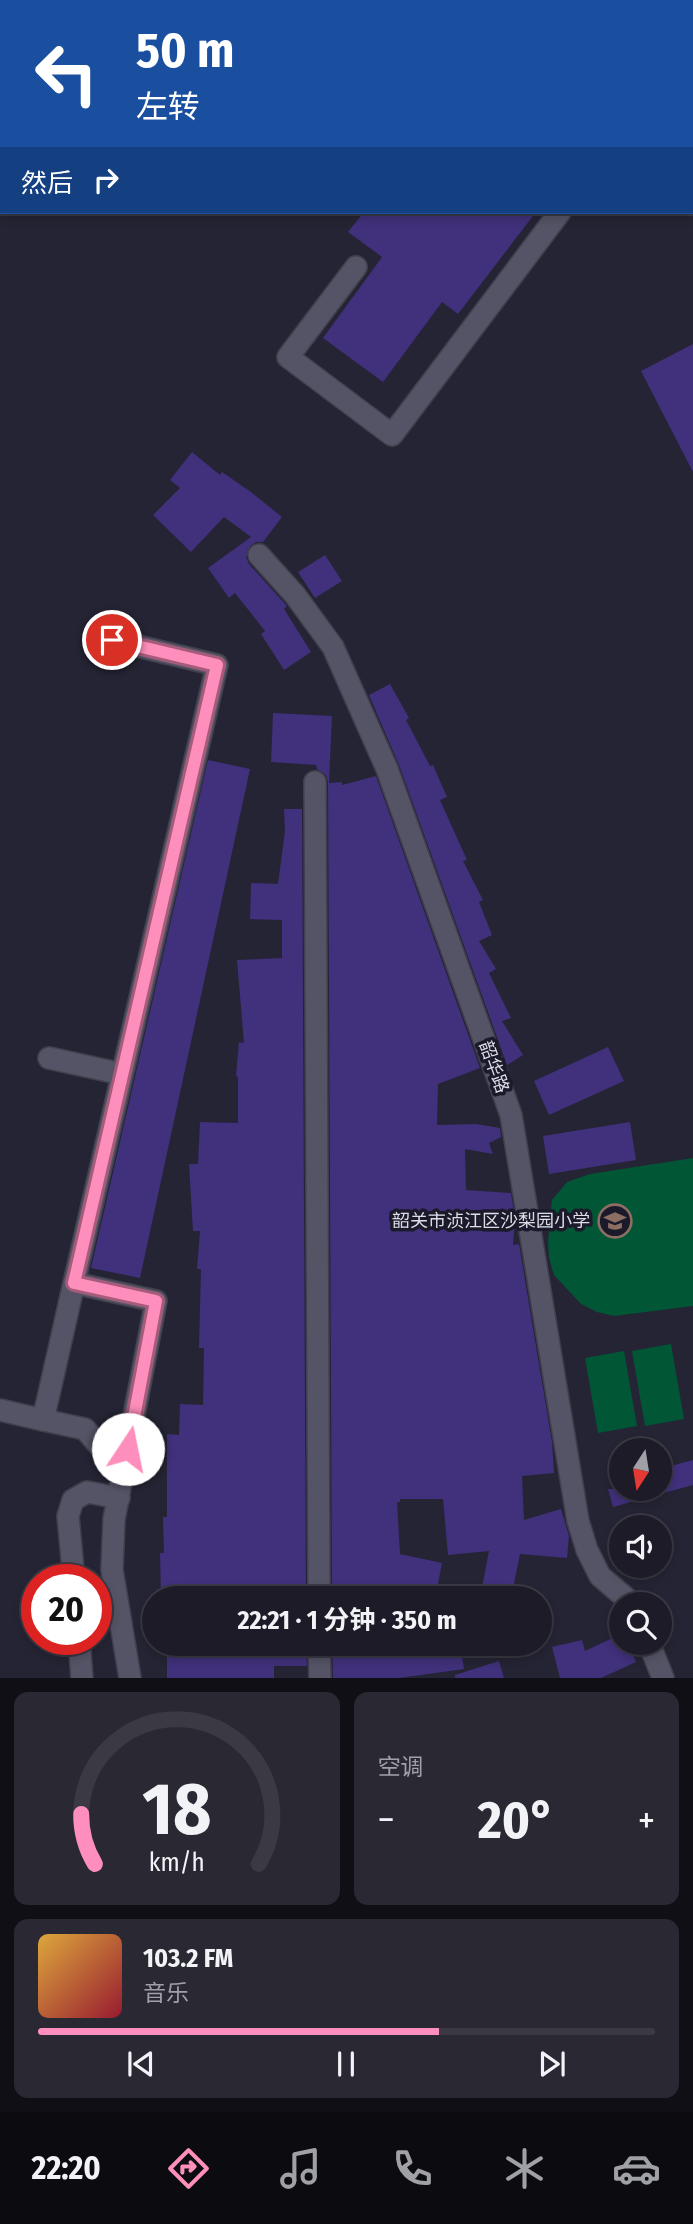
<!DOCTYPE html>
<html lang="zh">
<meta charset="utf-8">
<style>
body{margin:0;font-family:"Fira Sans Condensed","Noto Sans SC",sans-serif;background:#292833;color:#f1f3f6;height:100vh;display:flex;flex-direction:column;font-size:26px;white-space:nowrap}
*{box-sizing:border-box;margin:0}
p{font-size:23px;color:#a0a1a7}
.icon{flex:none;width:38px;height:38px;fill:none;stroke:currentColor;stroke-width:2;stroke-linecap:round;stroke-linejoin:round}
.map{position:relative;height:1678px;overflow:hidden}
.drawer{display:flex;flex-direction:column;gap:14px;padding:14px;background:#0f0f15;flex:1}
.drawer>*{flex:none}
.top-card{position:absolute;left:0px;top:0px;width:693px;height:214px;box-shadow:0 4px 10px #0003,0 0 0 2px #3a3944;background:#1a4fa0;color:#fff;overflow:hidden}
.needle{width:46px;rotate:192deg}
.tools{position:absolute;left:609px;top:1438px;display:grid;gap:14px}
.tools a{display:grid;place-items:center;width:63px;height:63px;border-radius:50%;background:#1c1b27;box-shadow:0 4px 10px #0003,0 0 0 2px #3a3944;font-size:35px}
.speed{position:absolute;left:21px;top:1564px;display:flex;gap:14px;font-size:35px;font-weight:700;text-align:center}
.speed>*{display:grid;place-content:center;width:91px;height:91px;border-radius:50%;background:#1c1b27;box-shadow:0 4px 10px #0003,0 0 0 2px #3a3944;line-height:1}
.speed .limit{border:10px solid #d22;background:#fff;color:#111}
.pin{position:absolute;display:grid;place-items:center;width:60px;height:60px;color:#fff;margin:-30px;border:4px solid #fff;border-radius:50%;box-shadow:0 2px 7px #0007}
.me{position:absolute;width:77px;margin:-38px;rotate:11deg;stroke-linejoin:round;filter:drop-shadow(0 0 5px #0008)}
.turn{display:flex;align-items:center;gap:24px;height:147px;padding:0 21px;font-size:32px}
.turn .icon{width:91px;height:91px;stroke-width:2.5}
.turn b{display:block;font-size:49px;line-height:60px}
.then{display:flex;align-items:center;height:66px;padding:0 21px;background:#0003;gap:14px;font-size:26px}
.big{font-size:52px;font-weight:700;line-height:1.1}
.drawer .widget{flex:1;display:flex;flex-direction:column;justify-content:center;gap:10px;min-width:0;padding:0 24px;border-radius:14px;background:#292833}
.drawer .dial{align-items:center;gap:0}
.dial svg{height:182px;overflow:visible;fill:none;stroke:#3a3944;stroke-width:7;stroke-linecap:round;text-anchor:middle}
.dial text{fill:#f1f3f6;stroke:none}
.song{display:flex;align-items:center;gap:21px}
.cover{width:84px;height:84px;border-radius:10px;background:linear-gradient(135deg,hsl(40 70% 55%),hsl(350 70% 35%))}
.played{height:7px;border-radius:4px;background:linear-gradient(90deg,#fe8ebb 65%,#3a3944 65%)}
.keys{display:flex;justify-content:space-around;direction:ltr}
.heat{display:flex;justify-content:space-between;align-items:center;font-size:38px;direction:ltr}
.drawer .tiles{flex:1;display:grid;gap:14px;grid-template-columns:1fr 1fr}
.widget:last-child{grid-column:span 2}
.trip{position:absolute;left:142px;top:1586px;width:410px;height:70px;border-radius:35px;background:#1c1b27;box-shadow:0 4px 10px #0003,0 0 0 2px #3a3944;font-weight:700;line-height:70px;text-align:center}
.dock{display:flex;height:112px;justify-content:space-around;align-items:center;background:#0b0b10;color:#a0a1a7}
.dock .icon{width:49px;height:49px}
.dock .active{color:#fe8ebb}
.dock b{font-size:32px;color:#f1f3f6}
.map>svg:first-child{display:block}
</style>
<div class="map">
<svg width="693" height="1678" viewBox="0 0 693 1678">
<rect width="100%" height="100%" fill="#252434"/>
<g fill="#005635">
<polygon points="693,1158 693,1306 614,1316 597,1312 581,1304 554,1275 549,1258 548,1242 552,1200 567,1182 590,1174"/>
<polygon points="671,1344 684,1419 645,1426 632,1351"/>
<polygon points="624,1351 637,1426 598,1433 585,1358"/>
</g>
<g fill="#41307b">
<polygon points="364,212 536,212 458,314 442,302 383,382 323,338 382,257 348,232"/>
<polygon points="693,344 693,472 641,371"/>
<polygon points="192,452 220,475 222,472 251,492 282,517 263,542 256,542 250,546 246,557 249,564 287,606 284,609 311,652 284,670 261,634 265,631 235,593 229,598 208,568 251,537 224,517 191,552 153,515 180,488 170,480"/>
<polygon points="325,555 342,581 315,598 298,572"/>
<polygon points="390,684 409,718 406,720 430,766 433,765 447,797 440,800 467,860 463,861 483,900 479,902 492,935 479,941 496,969 489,973 511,1018 502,1021 523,1055 507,1065 399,765 369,695"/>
<polygon points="273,713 332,716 329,783 342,782 342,785 376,776 480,1068 438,1084 437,1125 476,1124 500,1128 501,1137 489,1143 493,1154 465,1149 466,1190 511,1193 515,1218 513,1245 519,1244 552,1442 554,1473 522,1476 524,1520 561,1509 569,1536 567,1558 520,1554 511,1598 480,1598 489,1551 448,1555 443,1499 400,1499 400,1502 397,1502 400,1554 442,1563 438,1584 471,1590 470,1598 332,1598 328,782 326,775 317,769 316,765 271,762"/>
<polygon points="208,760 250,769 140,1278 91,1268"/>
<polygon points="284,809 302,809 306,1598 161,1598 160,1553 164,1553 163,1517 167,1517 167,1434 179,1435 180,1404 203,1405 204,1348 199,1348 201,1269 197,1269 200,1231 193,1231 189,1164 198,1164 200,1122 238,1123 238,1077 236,1076 239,1042 244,1043 237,960 282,958 282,920 250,919 251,883 278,884 285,831"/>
<polygon points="608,1047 624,1081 549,1115 534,1081"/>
<polygon points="630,1122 636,1160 549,1174 543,1136"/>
<polygon points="693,1460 693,1485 660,1494 660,1469"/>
<polygon points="608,1489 659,1489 659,1494 613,1507"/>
<polygon points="621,1634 621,1643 628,1643 636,1662 601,1678 560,1678 552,1647 582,1640 585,1651"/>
<polygon points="167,1643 306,1643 307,1666 274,1666 274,1678 167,1678"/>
<polygon points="332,1643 395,1643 395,1647 417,1643 460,1643 464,1669 399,1678 333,1678"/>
<polygon points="499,1661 504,1678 455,1678 455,1675"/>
</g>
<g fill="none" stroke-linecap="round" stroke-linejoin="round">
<defs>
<g id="minor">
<polyline points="519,2 521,0"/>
<polyline points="691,7 693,12"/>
<polyline points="356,267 288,357 392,435 560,212"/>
<polyline points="259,555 295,595 333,647 387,769 511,1115 578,1521 587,1550 600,1576 634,1605"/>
<polyline points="112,640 217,665 74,1283 156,1301 114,1519 112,1570 130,1678"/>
<polyline points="315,782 319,1598"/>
<polyline points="49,1058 122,1074"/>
<polyline points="74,1283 43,1420 85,1429 123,1474"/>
<polyline points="0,1410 43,1420"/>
<polyline points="74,1580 68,1516 73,1500 87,1492 119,1498"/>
<polyline points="79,1640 82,1678"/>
<polyline points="319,1643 320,1678"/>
<polyline points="649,1643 663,1678"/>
</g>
</defs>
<use href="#minor" stroke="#403f4c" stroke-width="24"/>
<use href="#minor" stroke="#545466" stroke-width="21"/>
</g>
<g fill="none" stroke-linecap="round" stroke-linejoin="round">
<defs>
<polyline id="route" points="112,640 217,665 74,1283 156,1301 128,1449"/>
</defs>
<use href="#route" stroke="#a55c7a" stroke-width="18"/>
<use href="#route" stroke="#fe8ebb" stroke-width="12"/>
</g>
<defs>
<symbol id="school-ring" viewBox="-11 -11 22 22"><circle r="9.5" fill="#1b1a2a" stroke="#8d6e63" stroke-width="1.5"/><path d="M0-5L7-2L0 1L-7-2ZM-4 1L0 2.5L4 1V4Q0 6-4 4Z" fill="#8d6e63"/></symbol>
</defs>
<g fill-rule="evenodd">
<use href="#school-ring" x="596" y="1202" width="38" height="38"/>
</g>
<g text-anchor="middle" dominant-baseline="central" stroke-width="7" stroke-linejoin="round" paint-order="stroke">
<g font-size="18" fill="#dddde8" stroke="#1b1a2a">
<text transform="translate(494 1067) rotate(70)">韶华路</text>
</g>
<g font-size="18" fill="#dddde8" stroke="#1b1a2a" text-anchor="end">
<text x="590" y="1221">韶关市浈江区沙梨园小学</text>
</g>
</g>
</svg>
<div class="tools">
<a><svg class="needle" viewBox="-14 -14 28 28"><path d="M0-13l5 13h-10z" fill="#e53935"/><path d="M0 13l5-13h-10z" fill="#a0a1a7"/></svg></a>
<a><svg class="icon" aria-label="sound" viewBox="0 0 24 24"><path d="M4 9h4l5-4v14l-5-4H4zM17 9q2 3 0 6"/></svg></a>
<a><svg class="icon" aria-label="search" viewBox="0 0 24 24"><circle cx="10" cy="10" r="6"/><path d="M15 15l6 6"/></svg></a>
</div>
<div class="speed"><div class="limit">20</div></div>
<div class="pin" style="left:112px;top:640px;background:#d93025"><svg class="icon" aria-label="arrive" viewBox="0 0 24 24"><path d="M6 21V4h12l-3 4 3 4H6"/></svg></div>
<svg class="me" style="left:128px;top:1449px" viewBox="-20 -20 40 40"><circle r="19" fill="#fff"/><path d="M0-13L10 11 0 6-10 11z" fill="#fe8ebb"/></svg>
<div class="trip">22:21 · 1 分钟 · 350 m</div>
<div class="top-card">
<div class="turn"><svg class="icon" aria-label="left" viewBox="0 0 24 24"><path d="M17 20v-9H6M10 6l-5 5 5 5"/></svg><div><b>50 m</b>左转</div></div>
<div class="then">然后<svg class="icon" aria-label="right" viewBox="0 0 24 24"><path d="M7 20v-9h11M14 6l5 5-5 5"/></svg></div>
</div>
</div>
<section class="drawer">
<div class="tiles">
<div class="widget dial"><svg viewBox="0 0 100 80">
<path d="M14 69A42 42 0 1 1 86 69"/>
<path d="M14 69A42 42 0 0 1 8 47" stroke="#fe8ebb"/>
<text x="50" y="56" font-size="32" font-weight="700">18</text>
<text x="50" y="72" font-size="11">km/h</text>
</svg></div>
<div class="widget"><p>空调</p>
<div class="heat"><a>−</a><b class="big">20°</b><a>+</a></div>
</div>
<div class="widget">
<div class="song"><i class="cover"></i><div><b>103.2 FM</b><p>音乐</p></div></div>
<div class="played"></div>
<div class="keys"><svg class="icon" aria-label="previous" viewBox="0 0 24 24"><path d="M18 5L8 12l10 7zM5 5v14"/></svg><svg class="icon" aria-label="pause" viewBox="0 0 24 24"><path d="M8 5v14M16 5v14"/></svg><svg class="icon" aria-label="next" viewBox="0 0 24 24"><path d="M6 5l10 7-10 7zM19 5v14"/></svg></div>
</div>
</div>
</section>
<nav class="dock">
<b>22:20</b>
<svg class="icon active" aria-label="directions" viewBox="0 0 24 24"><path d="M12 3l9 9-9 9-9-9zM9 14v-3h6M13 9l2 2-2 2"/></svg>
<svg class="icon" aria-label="music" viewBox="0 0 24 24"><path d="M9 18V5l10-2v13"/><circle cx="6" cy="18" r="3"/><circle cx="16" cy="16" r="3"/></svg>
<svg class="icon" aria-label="phone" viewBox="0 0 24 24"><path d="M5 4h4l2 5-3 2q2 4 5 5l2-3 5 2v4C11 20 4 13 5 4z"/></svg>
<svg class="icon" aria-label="climate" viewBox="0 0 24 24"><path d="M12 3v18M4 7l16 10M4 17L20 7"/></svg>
<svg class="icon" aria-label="car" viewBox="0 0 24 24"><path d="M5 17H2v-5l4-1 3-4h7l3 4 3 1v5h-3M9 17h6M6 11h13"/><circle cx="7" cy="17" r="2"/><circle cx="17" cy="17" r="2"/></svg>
</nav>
